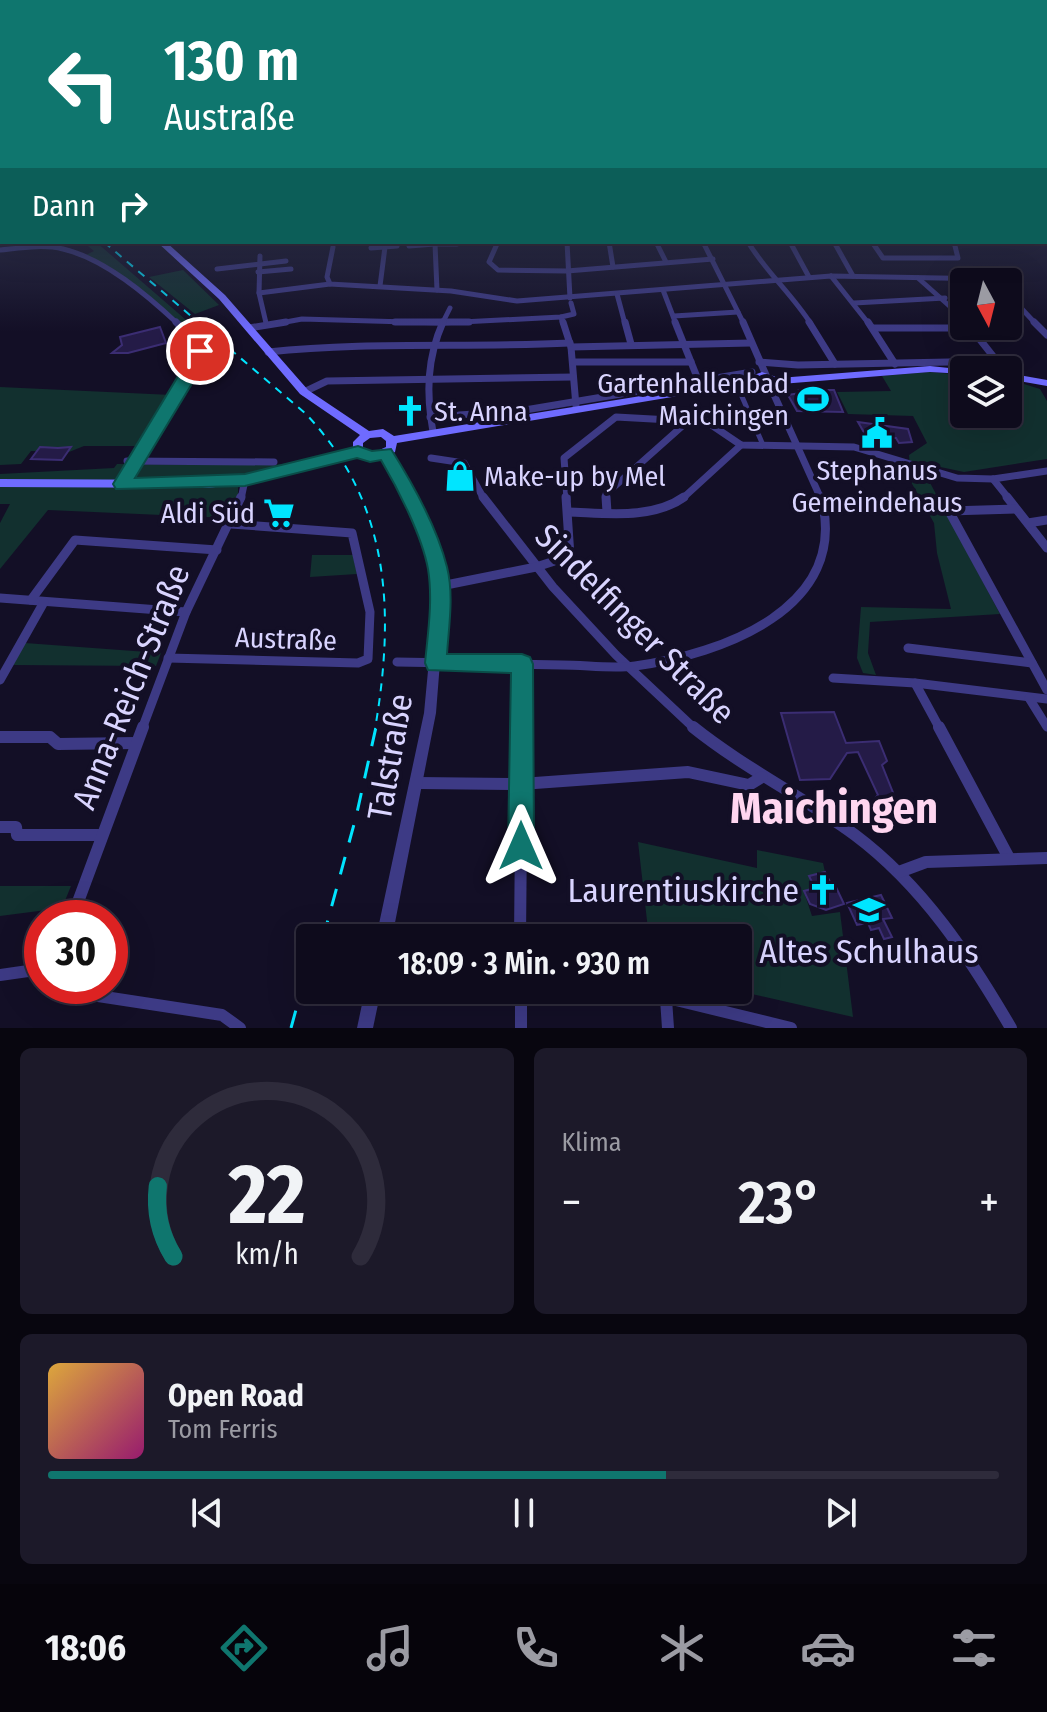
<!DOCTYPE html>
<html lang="de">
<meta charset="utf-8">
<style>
body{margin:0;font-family:"Fira Sans Condensed",sans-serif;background:#1c1929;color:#f1f3f6;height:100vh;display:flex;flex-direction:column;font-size:30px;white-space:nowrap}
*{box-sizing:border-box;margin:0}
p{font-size:26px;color:#9b9ba3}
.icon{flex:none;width:44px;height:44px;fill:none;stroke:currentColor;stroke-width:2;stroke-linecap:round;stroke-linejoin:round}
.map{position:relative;height:1028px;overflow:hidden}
.drawer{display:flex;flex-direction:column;gap:20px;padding:20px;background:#08060f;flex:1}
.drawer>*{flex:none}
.guide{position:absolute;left:0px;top:0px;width:1048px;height:244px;box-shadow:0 8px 32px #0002,0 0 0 2px #2e2b3b;background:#0f766e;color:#fff;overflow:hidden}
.needle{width:52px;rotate:173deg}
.buttons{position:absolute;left:950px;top:268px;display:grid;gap:16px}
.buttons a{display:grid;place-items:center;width:72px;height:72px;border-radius:8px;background:#0e0b1c;box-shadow:0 8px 32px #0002,0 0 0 2px #2e2b3b;font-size:40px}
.speed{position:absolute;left:24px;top:900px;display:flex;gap:16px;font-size:40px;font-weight:700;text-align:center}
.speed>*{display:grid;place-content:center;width:104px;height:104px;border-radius:50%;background:#0e0b1c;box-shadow:0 8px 32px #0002,0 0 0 2px #2e2b3b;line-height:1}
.speed .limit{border:12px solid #d22;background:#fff;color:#111}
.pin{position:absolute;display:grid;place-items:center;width:68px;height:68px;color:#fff;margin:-34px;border:4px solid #fff;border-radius:50%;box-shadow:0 2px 8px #0007}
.me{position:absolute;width:88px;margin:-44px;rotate:0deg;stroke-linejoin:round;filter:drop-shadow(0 0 6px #0008)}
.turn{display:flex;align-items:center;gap:28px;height:168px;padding:0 32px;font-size:36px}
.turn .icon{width:104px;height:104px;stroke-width:2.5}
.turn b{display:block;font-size:56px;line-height:68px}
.then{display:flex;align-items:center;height:76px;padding:0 32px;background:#0003;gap:16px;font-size:30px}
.big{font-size:60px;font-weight:600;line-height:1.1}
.drawer .tile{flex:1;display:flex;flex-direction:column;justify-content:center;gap:12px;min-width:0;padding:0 28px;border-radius:12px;background:#1c1929}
.drawer .dial{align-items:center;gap:0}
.dial svg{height:208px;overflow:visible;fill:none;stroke:#2e2b3b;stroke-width:7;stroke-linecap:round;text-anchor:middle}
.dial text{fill:#f1f3f6;stroke:none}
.song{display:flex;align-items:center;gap:24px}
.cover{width:96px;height:96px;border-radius:12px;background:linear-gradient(135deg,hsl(40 70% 55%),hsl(320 70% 35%))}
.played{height:8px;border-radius:4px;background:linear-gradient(90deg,#0f766e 65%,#2e2b3b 65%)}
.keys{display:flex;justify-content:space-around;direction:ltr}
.heat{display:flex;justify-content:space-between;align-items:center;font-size:44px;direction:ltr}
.drawer .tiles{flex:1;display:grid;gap:20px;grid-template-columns:1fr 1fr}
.tile:last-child{grid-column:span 2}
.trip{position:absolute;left:296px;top:924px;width:456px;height:80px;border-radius:8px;background:#0e0b1c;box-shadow:0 8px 32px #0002,0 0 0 2px #2e2b3b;font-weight:600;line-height:80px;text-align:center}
.menu{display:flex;height:128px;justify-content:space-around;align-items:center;background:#06040b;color:#9b9ba3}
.menu .icon{width:56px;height:56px}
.menu .active{color:#0f766e}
.menu b{font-size:36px;color:#f1f3f6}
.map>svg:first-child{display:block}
</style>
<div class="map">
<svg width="1047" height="1028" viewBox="0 0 1047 1028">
<rect width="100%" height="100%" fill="#130f26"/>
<g fill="#12302f">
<polygon points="83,242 96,242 230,358 204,354 203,345 195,338 137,289 86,255 94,251"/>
<polygon points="183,270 219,305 195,314 149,277"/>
<polygon points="929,372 964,375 964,414 1008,414 1008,379 1040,389 1047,401 1047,459 964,472 931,465 928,479 1000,614 870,622 868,653 876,675 863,673 857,658 861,607 951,609 937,553 934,523 911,482 909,455 927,443 913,416 848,414 837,392 891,391 882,376"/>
<polygon points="0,387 172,395 139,446 84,446 69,452 31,451 21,464 0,465"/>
<polygon points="310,461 238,478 238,496 230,518 48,510 0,569 0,523 10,504 0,504 0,474 114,468 117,464 273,465"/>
<polygon points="312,555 353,555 357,574 310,577"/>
<polygon points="25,643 161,653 156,666 13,665"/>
<polygon points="638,842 757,868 757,850 823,863 825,872 810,876 815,888 804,892 812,916 840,912 853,1017 734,990 738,990 738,938 649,938"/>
<polygon points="0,886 71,886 62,908 0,916"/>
</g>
<g fill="#241b47" stroke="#3b2d73" stroke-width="2">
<polygon points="160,327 166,343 128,353 112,353 122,345 120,337"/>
<polygon points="799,390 834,390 843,412 797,411 788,395 800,393"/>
<polygon points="858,422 908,429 912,442 899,443 896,438 874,438 877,443 870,443"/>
<polygon points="40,447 58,448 71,447 62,460 31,459"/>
<polygon points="834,712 846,743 879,741 887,761 882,765 902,815 890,829 877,819 870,804 878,795 858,752 847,753 830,779 800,780 781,713"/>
<polygon points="781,800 806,813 803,824 778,814"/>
<polygon points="825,872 831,884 834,883 844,904 826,910 810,904 804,891 815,888 809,876"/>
<polygon points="881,895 892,918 883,919 892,937 884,939 879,928 871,930 868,923 857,925 847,903"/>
</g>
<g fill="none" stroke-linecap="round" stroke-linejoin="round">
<polyline stroke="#3d3a85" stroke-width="5" points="740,392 763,445"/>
<g stroke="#3d3a85" stroke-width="5">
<polyline points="481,242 488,242"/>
<polyline points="502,242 497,244 489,262 498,270 567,271 713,259"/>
<polyline points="567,242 570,298"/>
<polyline points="609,242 613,267"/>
<polyline points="656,242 666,262"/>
<polyline points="703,242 744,324"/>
<path d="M748,242C766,272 792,294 811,324"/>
<polyline points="790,242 809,277"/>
<polyline points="834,242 853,276"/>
<polyline points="872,242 883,258 958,258 954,242"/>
<polyline points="409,246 435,244"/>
<polyline points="333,247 327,277 330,284 451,291 517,301 831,276 994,279 997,282"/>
<polyline points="371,248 397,246"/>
<path d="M0,250C20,248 43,244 63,249C105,259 147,295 178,324"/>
<polyline points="260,256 259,293 266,323"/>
<polyline points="217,269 286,261"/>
<polyline points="258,272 291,269"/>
<polyline points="831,276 869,324"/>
<polyline points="918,278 964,319"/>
<polyline points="380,286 385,247"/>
<polyline points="437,290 435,244 457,244"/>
<polyline points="663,290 676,324"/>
<polyline points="259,293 330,284"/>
<polyline points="617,294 625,324"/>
<polyline points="1008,294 1036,324"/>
<polyline points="854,303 945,298"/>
<polyline points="674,316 738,312"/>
<polyline points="561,317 563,324"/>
<polyline points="275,324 302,319 442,323 561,317 574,314 571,303"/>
<polyline points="442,324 450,308"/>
</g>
<g stroke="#3d3a85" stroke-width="7">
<polyline points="395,322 469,322"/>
<polyline points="563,322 571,347 576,406"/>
<polyline points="625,322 631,344"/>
<polyline points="675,322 699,382"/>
<polyline points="743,322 766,375"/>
<polyline points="809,322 835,364"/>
<polyline points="868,322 895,364"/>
<polyline points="1034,322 1047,335"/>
<polyline points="970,327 1004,370"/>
<polyline points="249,328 286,322"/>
<polyline points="873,328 971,328"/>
<polyline points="571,347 751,343"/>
<path d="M268,352C368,341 469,348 570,343"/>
<polyline points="573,362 691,362"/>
<polyline points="759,362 798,365 999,361"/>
<polyline points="771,388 821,499"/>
<polyline points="304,392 327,381 573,377"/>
<polyline points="430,417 519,411 752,372"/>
<path d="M433,432C426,393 427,358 443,322"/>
<polyline points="431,458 464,463 484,499"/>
<polyline points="127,461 274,462"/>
<polyline points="993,479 1009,499"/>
<polyline points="122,484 195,367 199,346 176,322"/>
<polyline points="241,499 245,480"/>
<polyline points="567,499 564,458 616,417 707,422 741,445 854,447 957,478 993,479 1047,471"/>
<polyline points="606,499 606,494 688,421"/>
<polyline points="682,499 741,445"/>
</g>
<g stroke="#3d3a85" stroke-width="9">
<polyline points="483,497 553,587 616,655 695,729"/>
<polyline points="606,497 607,512"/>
<polyline points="1007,497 1047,548"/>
<polyline points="1016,509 949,511 1047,690"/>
<path d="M568,512C605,513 652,520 684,497"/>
<polyline points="1028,523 1047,520"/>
<polyline points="441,586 536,567 570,556 566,497"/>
<polyline points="0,598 186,612"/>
<polyline points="31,600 75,540 217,550"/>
<polyline points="908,648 1032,663"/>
<polyline points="168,658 358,663 368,659 370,612 352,533 231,524"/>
<path d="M397,662C452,663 507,664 562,665C586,665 611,669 635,666C722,654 851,608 821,497"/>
<polyline points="833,678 915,683 1047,699"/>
<polyline points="0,680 44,602"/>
<polyline points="915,683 940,729"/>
<polyline points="1029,698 1047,727"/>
<polyline points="142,729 186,612 241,497"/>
<polyline points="522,729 522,664"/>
</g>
<g stroke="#3d3a85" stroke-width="12">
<path d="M693,727C744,768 802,796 855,835C923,886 969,956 1011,1028"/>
<polyline points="939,727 1009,858"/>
<polyline points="0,737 50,737 58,744 136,743"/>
<polyline points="418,783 521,784 688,772 749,785 762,777"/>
<polyline points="0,827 16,827 17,835 102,835"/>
<polyline points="899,872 926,862 1047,858"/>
<polyline points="72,918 143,727"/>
<polyline points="385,932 413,938"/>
<polyline points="520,938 522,727"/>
<polyline points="0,975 42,969"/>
<polyline points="62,986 72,992 222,1015 240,1028"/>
<polyline points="521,990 521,1028"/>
<polyline points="635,990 791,1028"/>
<polyline points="666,999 668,1028"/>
</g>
<g fill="#3d3a85" fill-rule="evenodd">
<polygon points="385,450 388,451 408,483 431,534 446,586 436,713 392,938 376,938 424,713 436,586 421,534 398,483 380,453"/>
<polygon points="365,990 381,990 373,1028 357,1028"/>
</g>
<g fill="#6f6bff" fill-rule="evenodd">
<path d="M157,242H166L225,295L308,390L369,431L383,429L394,436L684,389L753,381L754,375L762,372L779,378L930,366L968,370H964V374L930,372L781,384L771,391L757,386L684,395L397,443L395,452L387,456L375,460L357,456L281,477L209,488L0,487V479L209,480L281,469L353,450V442L360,435L300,394L219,299ZM381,437L386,441V447L375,452L363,450V443L370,438Z"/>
<polygon points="1008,373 1047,380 1047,386 1008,379"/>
</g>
<path stroke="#00e5ff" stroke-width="2" stroke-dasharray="8 7" stroke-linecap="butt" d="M104,242L305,413C391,503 395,612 375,729"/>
<g stroke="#00e5ff" stroke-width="3" stroke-dasharray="18 15" stroke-linecap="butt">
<polyline points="323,938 356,817 376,727"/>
<polyline points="291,1028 310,958"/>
</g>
</g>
<linearGradient id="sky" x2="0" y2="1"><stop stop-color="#0a0815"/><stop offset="0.57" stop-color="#333752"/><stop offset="1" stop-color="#333752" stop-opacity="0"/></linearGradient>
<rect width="1047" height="332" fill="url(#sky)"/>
<path fill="#0f766e" stroke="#0a4d48" stroke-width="2" d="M195,348L208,351L202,367L135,478L245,474L358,446L372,451L391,449C413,484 437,527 447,567C454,595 449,625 447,654H522L530,657L533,664L534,846L530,855L521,859L511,855L508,846L511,673L428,670L425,663C428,632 433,600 428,569C422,536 398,489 381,460L370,462L357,458L245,486L116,489L113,484Z"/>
<defs>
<symbol id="stadium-bare" viewBox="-9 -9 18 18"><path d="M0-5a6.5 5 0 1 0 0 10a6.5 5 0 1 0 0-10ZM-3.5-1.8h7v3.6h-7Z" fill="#00e5ff" stroke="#130f26" stroke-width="2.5" paint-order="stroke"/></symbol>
<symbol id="church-bare" viewBox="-9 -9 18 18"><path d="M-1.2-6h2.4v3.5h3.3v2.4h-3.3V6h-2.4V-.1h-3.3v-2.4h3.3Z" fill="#00e5ff" stroke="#130f26" stroke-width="2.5" paint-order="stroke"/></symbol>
<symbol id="civic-bare" viewBox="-9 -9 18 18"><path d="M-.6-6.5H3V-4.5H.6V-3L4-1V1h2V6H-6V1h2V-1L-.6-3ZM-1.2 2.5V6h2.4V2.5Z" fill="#00e5ff" stroke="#130f26" stroke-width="2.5" paint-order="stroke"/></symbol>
<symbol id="shop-bare" viewBox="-9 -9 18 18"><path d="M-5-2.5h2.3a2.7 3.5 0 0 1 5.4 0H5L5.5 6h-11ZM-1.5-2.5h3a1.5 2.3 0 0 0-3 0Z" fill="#00e5ff" stroke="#130f26" stroke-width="2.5" paint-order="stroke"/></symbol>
<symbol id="supermarket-bare" viewBox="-9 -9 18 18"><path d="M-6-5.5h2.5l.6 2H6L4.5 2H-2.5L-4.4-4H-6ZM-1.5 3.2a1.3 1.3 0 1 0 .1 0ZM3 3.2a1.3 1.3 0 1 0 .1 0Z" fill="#00e5ff" stroke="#130f26" stroke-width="2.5" paint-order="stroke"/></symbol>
<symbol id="school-bare" viewBox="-9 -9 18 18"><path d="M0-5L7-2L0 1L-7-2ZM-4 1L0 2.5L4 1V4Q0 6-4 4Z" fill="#00e5ff" stroke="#130f26" stroke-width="2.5" paint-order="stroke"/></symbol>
</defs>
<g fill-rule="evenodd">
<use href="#stadium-bare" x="791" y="377" width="44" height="44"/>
<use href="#church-bare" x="388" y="389" width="44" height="44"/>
<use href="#civic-bare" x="855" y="411" width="44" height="44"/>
<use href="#shop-bare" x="438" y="454" width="44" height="44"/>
<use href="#supermarket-bare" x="257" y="491" width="44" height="44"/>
<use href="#church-bare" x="801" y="868" width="44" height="44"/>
<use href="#school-bare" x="847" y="888" width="44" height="44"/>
</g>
<g text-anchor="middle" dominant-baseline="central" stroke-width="8" stroke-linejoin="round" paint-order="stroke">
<g font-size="28" fill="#d9d4ff" stroke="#130f26" text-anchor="end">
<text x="789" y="383">Gartenhallenbad<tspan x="789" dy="32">Maichingen</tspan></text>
<text x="434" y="411" text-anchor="start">St. Anna</text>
<text x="877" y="470" text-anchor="middle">Stephanus<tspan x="877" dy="32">Gemeindehaus</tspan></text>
<text x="484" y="476" text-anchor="start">Make-up by Mel</text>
<text x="255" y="513">Aldi Süd</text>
</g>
<g font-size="28" fill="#d9d4ff" stroke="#130f26">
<text transform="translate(286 639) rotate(2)">Austraße</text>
</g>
<g font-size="34" fill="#d9d4ff" stroke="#130f26">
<text transform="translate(635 624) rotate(45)">Sindelfinger Straße</text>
<text transform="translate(131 687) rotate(-68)">Anna-Reich-Straße</text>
<text transform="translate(390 757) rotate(-80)">Talstraße</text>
</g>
<g font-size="34" fill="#d9d4ff" stroke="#130f26" text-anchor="end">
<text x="799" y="890">Laurentiuskirche</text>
<text x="869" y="951" text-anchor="middle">Altes Schulhaus</text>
</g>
<g font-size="44" font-weight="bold" fill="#ffd6f0" stroke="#130f26">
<text x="834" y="808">Maichingen</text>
</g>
</g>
</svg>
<div class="buttons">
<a><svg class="needle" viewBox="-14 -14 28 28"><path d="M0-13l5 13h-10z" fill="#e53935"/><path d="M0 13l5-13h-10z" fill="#9b9ba3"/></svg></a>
<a><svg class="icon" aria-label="layers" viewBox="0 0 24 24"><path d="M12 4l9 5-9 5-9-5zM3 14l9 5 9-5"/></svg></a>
</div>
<div class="speed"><div class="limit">30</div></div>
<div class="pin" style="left:200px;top:351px;background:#d93025"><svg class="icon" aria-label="arrive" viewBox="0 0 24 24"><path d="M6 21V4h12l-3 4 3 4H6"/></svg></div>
<svg class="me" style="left:521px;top:846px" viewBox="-20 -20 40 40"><path d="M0-17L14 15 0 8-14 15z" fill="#0f766e" stroke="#fff" stroke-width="4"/></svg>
<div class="trip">18:09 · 3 Min. · 930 m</div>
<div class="guide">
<div class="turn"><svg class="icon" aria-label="left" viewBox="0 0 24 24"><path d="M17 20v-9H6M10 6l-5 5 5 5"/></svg><div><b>130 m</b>Austraße</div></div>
<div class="then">Dann<svg class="icon" aria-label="right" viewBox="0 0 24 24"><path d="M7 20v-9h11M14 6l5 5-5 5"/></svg></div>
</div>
</div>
<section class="drawer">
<div class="tiles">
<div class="tile dial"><svg viewBox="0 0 100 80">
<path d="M14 69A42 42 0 1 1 86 69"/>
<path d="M14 69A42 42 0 0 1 8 42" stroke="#0f766e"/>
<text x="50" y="56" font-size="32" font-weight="700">22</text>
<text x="50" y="72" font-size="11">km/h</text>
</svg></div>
<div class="tile"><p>Klima</p>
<div class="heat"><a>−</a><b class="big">23°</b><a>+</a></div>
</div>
<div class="tile">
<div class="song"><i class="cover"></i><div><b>Open Road</b><p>Tom Ferris</p></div></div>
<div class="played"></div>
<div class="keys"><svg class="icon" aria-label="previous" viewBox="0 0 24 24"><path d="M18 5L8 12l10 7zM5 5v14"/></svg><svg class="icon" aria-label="pause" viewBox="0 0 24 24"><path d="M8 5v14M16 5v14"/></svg><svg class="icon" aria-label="next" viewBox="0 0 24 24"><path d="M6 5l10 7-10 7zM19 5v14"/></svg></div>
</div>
</div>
</section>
<nav class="menu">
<b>18:06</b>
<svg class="icon active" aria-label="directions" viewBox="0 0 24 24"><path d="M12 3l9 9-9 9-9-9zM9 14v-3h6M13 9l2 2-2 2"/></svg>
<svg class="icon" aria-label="music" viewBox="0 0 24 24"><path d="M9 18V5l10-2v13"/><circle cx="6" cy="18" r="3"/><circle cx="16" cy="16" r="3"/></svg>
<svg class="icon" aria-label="phone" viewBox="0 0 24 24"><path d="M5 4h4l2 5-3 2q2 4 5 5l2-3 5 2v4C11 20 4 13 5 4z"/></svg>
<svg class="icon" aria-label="climate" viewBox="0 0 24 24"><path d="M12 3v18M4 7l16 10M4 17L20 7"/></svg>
<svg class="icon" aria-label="car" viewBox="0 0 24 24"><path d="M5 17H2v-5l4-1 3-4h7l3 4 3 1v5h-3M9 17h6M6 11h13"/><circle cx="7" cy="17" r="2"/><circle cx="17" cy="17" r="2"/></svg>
<svg class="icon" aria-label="filters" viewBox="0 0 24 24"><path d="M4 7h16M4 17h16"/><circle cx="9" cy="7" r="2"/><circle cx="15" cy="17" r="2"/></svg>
</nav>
